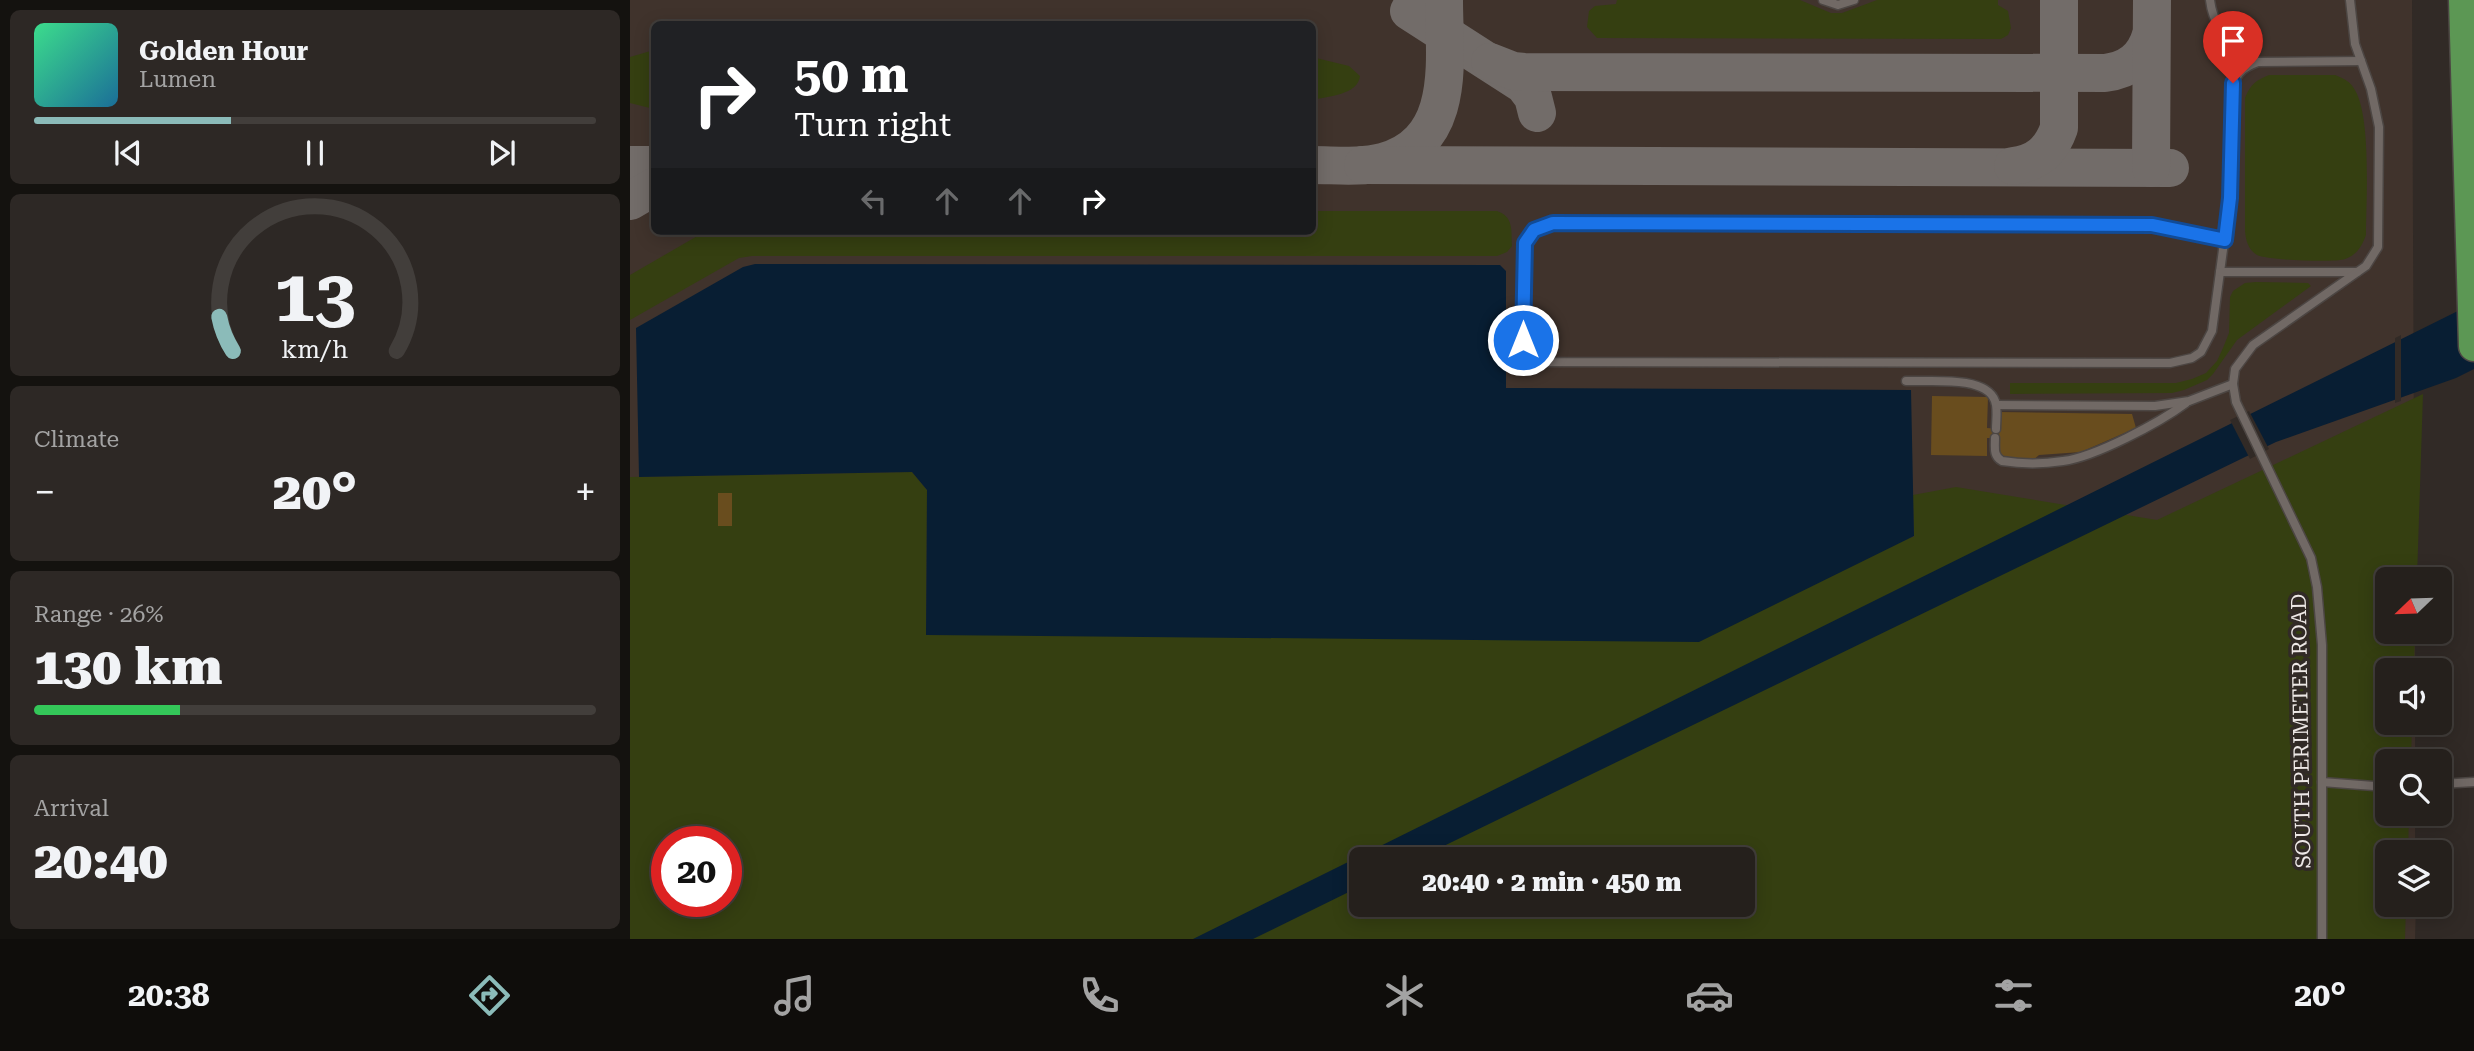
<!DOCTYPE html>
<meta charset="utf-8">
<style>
body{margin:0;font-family:"Roboto Serif",serif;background:#2d2825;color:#f1f3f6;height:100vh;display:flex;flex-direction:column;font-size:26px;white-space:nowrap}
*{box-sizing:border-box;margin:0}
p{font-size:23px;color:#a3a3a3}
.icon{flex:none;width:38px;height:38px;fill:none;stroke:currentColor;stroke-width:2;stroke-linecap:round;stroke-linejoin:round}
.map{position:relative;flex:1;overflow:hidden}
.side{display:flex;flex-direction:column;gap:10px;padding:10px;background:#14120f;width:630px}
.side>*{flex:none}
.hud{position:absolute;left:21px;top:21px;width:665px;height:214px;border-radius:10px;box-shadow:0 4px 18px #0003,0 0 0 2px #423e3b;background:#202124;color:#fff;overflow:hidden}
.needle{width:46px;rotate:247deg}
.tools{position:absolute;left:1745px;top:567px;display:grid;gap:14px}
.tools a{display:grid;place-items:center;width:77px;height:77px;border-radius:10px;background:#25201c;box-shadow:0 4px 18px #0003,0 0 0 2px #423e3b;font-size:35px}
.speed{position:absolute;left:21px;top:826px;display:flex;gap:14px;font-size:35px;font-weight:700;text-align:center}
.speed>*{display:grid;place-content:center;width:91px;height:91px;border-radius:50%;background:#25201c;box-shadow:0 4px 18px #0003,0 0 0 2px #423e3b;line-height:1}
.speed .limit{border:10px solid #d22;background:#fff;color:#111}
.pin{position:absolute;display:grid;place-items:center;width:60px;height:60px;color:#fff;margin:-72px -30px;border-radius:50% 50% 50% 0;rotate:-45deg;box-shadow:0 0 7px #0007}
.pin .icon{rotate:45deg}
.me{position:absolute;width:77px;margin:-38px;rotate:0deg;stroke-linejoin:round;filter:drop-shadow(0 0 5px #0008)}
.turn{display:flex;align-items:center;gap:24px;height:147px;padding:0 28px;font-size:32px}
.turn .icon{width:91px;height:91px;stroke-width:2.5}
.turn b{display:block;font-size:49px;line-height:60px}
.lanes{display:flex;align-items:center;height:66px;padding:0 28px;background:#0003;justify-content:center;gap:35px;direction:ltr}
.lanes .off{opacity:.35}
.big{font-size:52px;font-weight:800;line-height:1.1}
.side .widget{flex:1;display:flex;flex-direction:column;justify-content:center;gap:10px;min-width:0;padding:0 24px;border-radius:10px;background:#2d2825}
.side .dial{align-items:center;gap:0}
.dial svg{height:182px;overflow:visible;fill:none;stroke:#423e3b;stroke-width:7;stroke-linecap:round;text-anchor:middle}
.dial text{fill:#f1f3f6;stroke:none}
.song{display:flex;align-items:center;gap:21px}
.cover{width:84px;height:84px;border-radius:10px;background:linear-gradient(135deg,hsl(150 70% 55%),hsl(200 70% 35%))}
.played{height:7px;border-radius:4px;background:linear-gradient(90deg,#8bbbb9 35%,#423e3b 35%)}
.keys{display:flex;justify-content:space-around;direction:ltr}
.heat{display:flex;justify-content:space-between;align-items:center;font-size:38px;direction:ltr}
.charge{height:10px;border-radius:5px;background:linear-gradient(90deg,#34c759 26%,#423e3b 0)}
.trip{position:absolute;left:719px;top:847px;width:406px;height:70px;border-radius:10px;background:#25201c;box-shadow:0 4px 18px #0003,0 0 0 2px #423e3b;font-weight:800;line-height:70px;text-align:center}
.dock{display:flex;height:112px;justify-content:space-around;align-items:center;background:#0f0d0b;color:#a3a3a3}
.dock .icon{width:49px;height:49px}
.dock .active{color:#8bbbb9}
.dock b{font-size:32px;color:#f1f3f6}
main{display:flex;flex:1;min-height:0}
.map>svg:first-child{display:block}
</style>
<main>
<section class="side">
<div class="widget">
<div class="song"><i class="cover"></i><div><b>Golden Hour</b><p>Lumen</p></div></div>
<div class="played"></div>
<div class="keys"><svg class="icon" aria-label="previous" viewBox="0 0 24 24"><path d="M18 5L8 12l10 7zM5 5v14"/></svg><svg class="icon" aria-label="pause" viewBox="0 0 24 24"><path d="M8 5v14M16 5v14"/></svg><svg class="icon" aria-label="next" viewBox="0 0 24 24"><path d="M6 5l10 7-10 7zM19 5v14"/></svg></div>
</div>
<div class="widget dial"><svg viewBox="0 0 100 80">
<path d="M14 69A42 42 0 1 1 86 69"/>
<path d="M14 69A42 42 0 0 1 8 54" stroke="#8bbbb9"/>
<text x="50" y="56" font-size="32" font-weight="700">13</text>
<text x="50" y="72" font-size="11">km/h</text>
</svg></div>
<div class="widget"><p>Climate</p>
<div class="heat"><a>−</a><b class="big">20°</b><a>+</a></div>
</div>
<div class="widget"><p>Range · 26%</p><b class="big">130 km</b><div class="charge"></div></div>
<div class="widget"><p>Arrival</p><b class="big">20:40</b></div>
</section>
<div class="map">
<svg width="1844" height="939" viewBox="0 0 1844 939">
<rect width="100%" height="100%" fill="#312a26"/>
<path fill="#40332c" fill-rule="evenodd" d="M0,0H1782L1784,463L1757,579V632H1785V670H1757V723H1785V761H1757V814H1785V852H1757V905H1786L1785,939H0ZM24,24H682V231H24ZM37,842H96V901H37ZM732,859H1113V905H732Z"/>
<g fill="#353f11" fill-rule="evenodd">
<polygon points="987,0 1170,0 1201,13 1212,13 1247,0 1368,0 1368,5 1378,11 1381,28 1378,35 1371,39 967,38 957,27 959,11 965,6 986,4"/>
<polygon points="24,50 24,109 0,103 0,57"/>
<path d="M682,57L719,66L730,76C728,95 698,96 683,100Z"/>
<path d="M1639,75H1705C1712,78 1718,80 1723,87C1742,112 1736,201 1736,235C1732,246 1727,255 1715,259C1704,263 1637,260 1627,255C1618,249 1616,241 1615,231V98C1620,85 1626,80 1639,75Z"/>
<path d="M683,211H867C884,217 881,230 882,246L877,252L867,256H122L109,258L0,320V275L76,231H682Z"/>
<polygon points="1626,282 1678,283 1681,286 1607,340 1583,374 1577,380 1554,390 1542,393 1380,394 1380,383 1546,383 1562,379 1576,373 1587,361 1593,348 1599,333 1600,297 1603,291 1615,283"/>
<path d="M1793,394L1787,579H1757V632H1785L1784,670H1757V723H1782L1781,761H1757V814H1779L1778,852H1757V905H1776L1775,939H0V477L282,472L297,490L296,635L1284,537L1283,495L1326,487L1527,520ZM37,842H96V901H37ZM732,859H1113V905H732Z"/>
</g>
<g fill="#081e33">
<polygon points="125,264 870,265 876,271 876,388 1281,390 1284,536 1069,642 296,635 297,490 282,472 9,477 6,328 113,267"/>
<polygon points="1844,303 1844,369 1826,378 1646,442 787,859 732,859 731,886 623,939 563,939"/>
</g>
<g fill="#312a26">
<polygon points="1771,335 1771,401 1765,403 1765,338"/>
<polygon points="1619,411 1639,449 1620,459 1600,420"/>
</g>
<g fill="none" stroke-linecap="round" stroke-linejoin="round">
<g stroke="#726c69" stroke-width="38">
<polyline points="779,11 894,85 903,97 907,113"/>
<path d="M860,62L883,71L894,72L1475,73C1498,70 1514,59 1521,35"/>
<polyline points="0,165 24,165"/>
<path d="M682,165C706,165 730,168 753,162C828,141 814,60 814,0"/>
<polyline points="733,165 1540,168"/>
<path d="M1383,166C1407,163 1421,151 1429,128V0"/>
<polyline points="1521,168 1522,0"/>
<polyline points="0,201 24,187"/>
</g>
</g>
<g fill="#694d1e">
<polygon points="1302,396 1358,397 1357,428 1369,429 1369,412 1502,414 1506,428 1451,452 1409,455 1402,461 1384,461 1377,456 1368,456 1369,438 1357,438 1357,456 1301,455"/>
<rect x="88" y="493" width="14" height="33"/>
</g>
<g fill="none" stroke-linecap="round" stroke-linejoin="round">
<defs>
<g id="service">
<polyline points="1193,0 1208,5 1224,0"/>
<path d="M1580,0C1583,27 1601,46 1617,67"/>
<path d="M1595,240L1522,224L923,223L904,230L895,243L893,340L900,353L914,362L1540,363L1562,358L1571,352L1582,331L1600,198L1602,93C1604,76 1611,68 1628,62L1731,61"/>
<polyline points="1590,272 1727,272"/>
<path d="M1276,381C1299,382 1356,375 1365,401C1368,409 1366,420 1366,429"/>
<polyline points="1367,405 1525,406 1559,401 1603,384"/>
<path d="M1365,438C1365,448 1363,456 1372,461C1391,464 1414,464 1433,461C1465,457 1529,423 1556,403"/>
<polyline points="1692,782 1757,787"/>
<polyline points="1810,784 1844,782"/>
<polyline points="1692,939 1692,645 1687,587 1681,558 1606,402 1603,384 1605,369 1623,345 1736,266 1748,247 1749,127 1741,89 1725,44 1720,0"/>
</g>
<polyline id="motorway" points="1834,0 1844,346"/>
</defs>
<use href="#service" stroke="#4c4643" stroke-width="11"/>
<use href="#motorway" stroke="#4c4643" stroke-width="33"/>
<use href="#service" stroke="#716965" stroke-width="8"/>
<use href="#motorway" stroke="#5c9754" stroke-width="30"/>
</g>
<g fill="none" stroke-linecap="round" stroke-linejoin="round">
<defs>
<polyline id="route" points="893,340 895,243 904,230 923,223 1522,225 1595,240 1600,198 1603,83"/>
</defs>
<use href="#route" stroke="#114b97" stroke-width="18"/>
<use href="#route" stroke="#1a73e8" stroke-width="12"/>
</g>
<g text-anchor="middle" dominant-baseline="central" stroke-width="7" stroke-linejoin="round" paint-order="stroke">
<g font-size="21" fill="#ede8e6" stroke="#312a26">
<text transform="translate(1671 731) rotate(-91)">SOUTH PERIMETER ROAD</text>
</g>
</g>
</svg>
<div class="tools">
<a><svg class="needle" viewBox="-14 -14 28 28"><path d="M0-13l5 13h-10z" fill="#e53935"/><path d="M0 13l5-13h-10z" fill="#a3a3a3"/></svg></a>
<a><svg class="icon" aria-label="sound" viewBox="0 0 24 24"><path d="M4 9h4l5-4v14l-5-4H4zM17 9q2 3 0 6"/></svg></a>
<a><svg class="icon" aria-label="search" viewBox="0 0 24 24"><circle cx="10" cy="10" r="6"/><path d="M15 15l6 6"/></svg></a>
<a><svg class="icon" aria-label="layers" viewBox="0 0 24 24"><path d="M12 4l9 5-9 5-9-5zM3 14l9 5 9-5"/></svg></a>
</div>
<div class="speed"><div class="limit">20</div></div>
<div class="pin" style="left:1603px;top:83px;background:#d93025"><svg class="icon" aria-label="arrive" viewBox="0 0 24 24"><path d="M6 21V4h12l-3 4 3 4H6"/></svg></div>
<svg class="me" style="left:893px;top:340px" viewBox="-20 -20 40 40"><circle r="17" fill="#1a73e8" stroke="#fff" stroke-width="3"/><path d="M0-11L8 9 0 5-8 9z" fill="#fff"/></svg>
<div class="trip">20:40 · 2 min · 450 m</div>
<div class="hud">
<div class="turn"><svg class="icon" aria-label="right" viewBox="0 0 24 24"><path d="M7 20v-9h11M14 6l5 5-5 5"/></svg><div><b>50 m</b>Turn right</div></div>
<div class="lanes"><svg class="icon off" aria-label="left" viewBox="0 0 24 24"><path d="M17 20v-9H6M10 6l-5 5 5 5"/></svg><svg class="icon off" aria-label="ahead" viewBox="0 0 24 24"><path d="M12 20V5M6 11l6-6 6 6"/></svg><svg class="icon off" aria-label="ahead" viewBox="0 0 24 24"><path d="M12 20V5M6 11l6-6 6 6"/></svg><svg class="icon" aria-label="right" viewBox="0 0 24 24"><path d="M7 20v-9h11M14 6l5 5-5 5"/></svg></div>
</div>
</div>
</main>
<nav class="dock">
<b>20:38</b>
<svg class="icon active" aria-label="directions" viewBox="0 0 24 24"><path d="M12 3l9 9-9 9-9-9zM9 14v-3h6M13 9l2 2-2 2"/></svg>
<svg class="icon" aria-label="music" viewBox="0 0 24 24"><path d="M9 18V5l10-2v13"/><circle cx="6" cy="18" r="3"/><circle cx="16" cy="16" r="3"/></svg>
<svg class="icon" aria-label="phone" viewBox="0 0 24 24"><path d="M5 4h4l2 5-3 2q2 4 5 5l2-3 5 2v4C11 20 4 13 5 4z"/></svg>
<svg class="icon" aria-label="climate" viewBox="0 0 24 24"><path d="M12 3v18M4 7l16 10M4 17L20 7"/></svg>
<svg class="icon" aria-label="car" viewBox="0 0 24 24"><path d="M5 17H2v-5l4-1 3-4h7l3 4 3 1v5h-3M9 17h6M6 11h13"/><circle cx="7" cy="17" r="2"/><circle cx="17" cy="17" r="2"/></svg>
<svg class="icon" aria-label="filters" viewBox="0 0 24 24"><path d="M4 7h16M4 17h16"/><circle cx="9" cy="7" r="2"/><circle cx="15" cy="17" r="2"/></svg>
<b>20°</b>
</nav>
